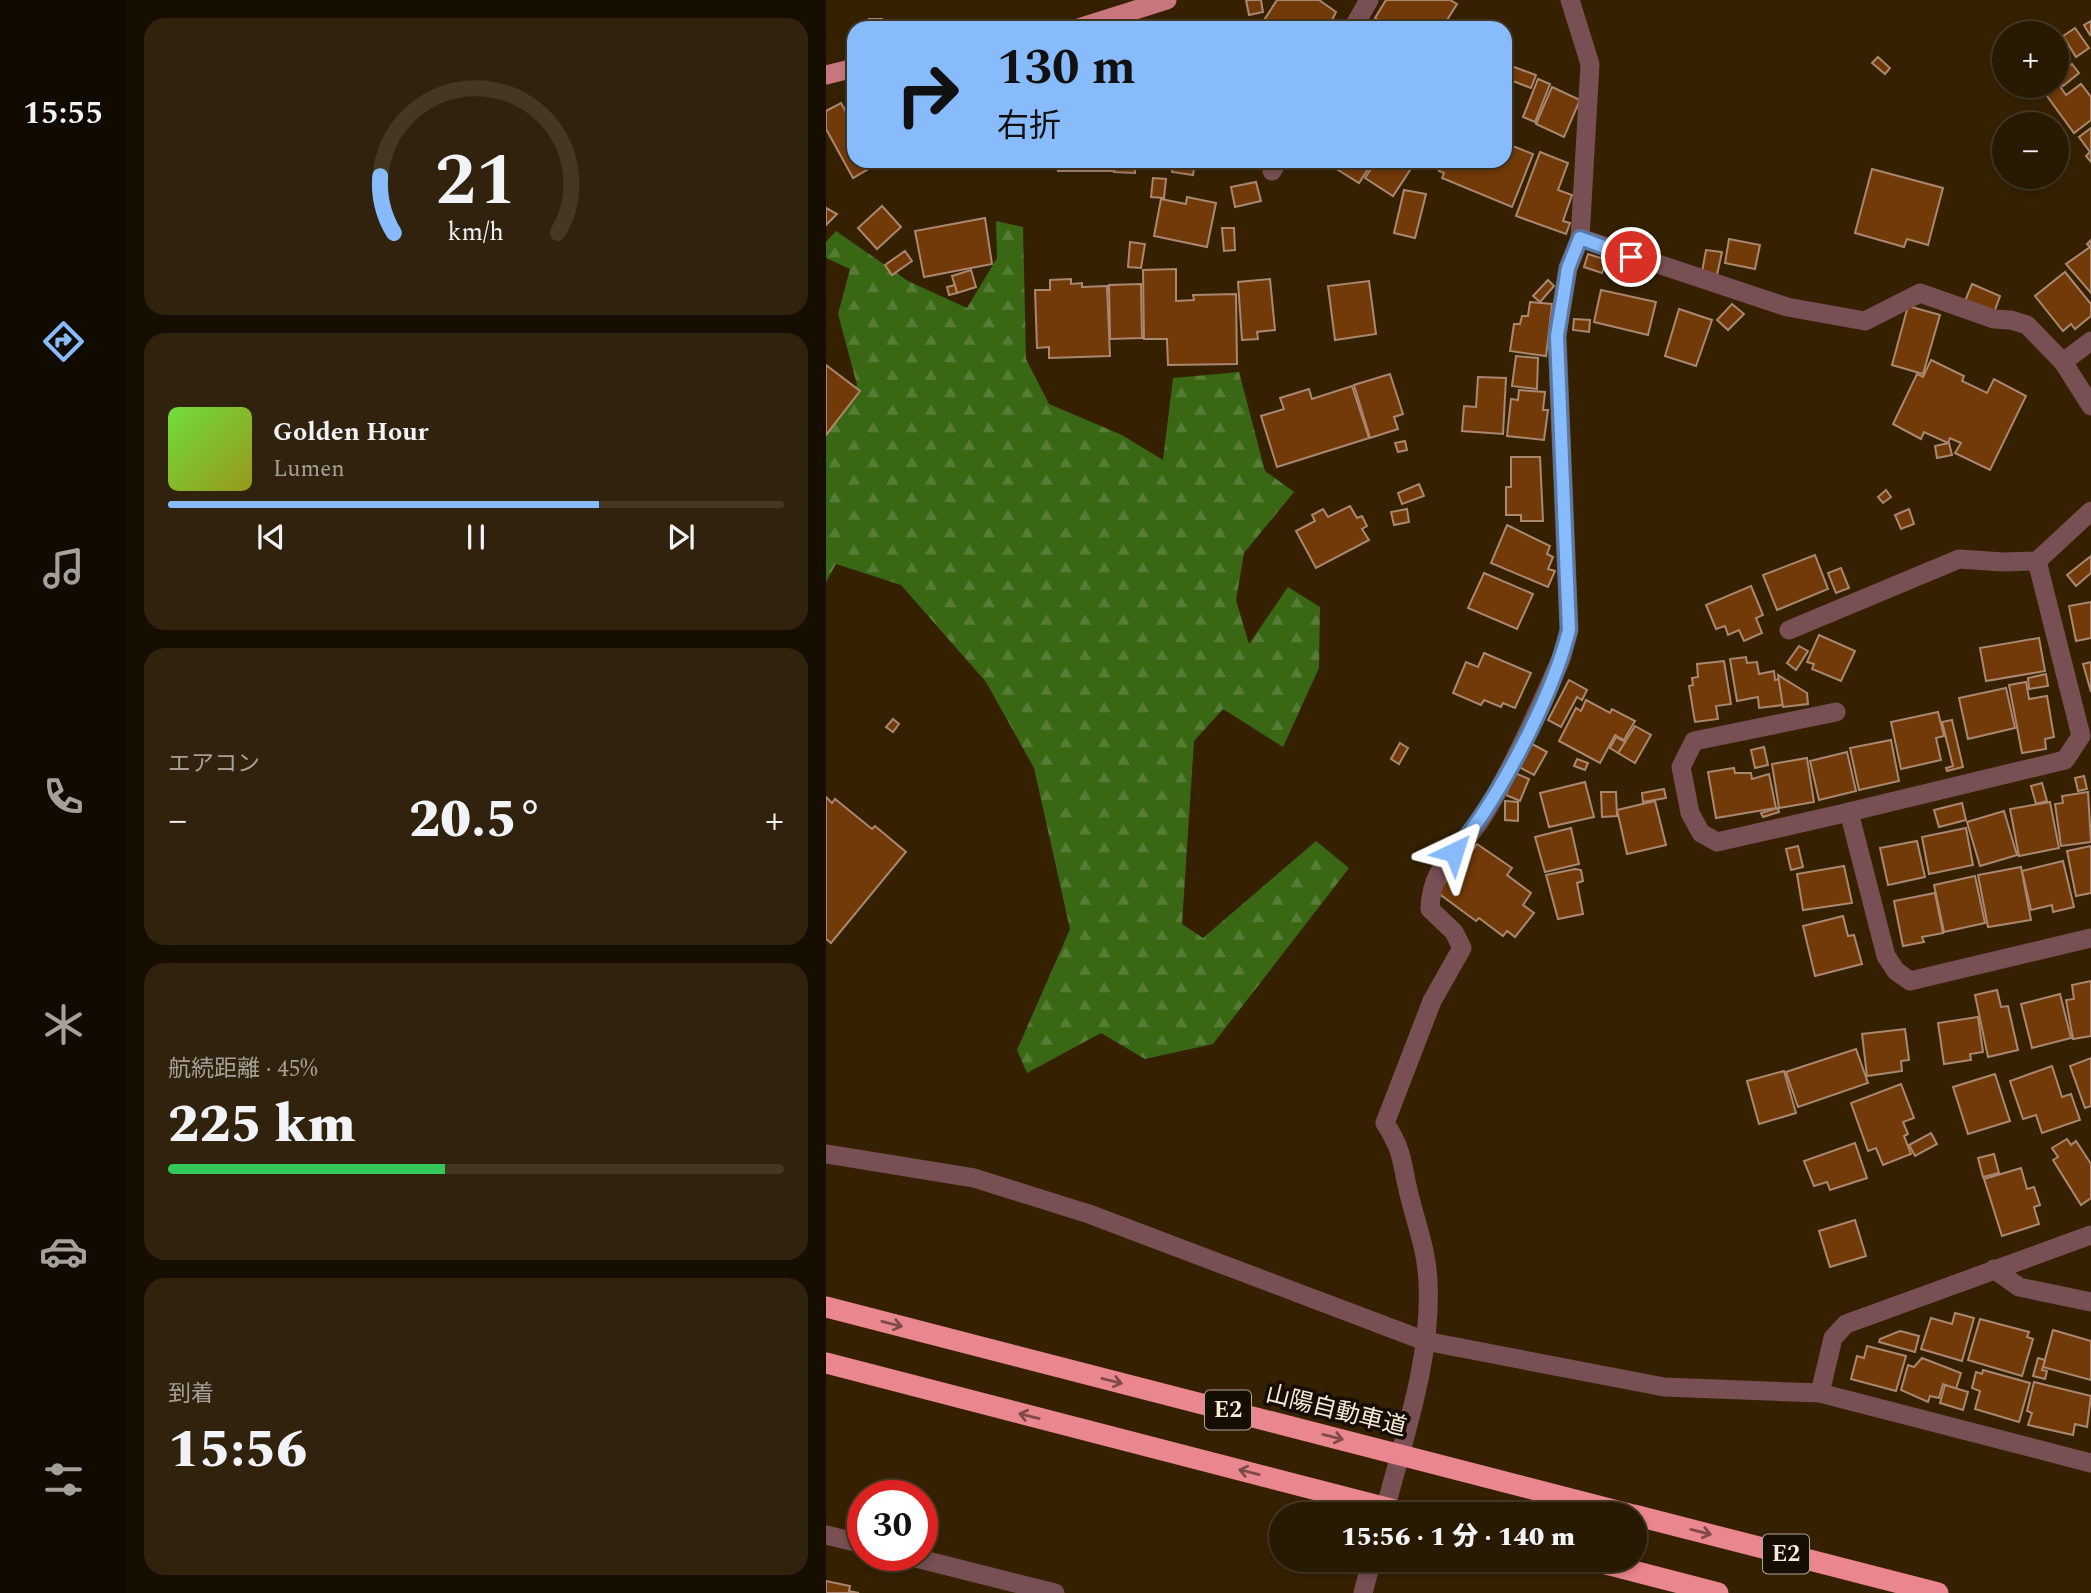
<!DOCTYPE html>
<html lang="ja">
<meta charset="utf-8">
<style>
body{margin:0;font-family:Spectral,"Noto Sans JP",serif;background:#30220c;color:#f1f3f6;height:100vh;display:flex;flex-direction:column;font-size:26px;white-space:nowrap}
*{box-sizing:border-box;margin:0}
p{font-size:23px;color:#a5a099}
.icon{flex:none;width:38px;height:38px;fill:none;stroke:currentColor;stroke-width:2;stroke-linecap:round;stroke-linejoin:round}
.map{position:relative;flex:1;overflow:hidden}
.side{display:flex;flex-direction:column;gap:18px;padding:18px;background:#160e01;width:700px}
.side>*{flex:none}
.top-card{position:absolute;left:21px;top:21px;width:665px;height:147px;border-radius:21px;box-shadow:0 4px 10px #0003,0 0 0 2px #443824;background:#87bbfb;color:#111;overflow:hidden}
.buttons{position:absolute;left:1166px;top:21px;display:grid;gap:14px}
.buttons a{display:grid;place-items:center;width:77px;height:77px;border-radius:50%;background:#281902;box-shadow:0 4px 10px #0003,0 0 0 2px #443824;font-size:35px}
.speed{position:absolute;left:21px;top:1480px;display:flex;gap:14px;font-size:35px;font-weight:700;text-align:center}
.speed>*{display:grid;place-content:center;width:91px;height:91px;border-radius:50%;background:#281902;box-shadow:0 4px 10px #0003,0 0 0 2px #443824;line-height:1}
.speed .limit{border:10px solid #d22;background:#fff;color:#111}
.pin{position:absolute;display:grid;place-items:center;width:60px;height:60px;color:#fff;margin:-30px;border:4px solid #fff;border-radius:50%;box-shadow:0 2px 7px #0007}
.me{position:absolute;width:77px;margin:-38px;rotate:41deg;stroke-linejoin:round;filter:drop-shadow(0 0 5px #0008)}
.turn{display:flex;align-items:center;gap:24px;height:147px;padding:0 35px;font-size:32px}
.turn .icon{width:91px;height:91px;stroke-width:2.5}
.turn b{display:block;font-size:49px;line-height:60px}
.big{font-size:52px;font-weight:800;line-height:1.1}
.side .card{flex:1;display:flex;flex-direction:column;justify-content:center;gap:10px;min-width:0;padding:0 24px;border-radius:21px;background:#30220c}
.side .dial{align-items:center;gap:0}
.dial svg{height:182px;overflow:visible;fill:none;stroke:#443824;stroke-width:7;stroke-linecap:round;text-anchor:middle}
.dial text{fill:#f1f3f6;stroke:none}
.song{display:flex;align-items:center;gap:21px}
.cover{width:84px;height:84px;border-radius:10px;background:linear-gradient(135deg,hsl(100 70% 55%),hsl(60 70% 35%))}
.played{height:7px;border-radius:4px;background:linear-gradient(90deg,#87bbfb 70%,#443824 70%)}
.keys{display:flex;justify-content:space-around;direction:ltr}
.heat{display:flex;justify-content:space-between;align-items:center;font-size:38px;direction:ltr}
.charge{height:10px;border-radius:5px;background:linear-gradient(90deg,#34c759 45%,#443824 0)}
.trip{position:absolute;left:443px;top:1502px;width:378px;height:70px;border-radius:35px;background:#281902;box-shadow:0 4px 10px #0003,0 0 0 2px #443824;font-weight:800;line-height:70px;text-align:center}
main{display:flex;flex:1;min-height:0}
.dock{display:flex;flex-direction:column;width:126px;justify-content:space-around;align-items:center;background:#100a01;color:#a5a099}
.dock .icon{width:49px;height:49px}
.dock .selected{color:#87bbfb}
.dock b{font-size:32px;color:#f1f3f6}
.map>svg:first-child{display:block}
</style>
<main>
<nav class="dock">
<b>15:55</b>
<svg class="icon selected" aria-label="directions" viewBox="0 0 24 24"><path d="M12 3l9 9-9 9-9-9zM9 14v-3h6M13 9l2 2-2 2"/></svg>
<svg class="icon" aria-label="music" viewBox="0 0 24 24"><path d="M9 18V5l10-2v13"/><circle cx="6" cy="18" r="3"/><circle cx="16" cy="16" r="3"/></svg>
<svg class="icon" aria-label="phone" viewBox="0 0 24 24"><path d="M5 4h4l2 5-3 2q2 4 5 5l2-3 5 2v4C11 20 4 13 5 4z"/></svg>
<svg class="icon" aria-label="climate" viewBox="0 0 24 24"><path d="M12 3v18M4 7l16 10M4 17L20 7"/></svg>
<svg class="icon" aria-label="car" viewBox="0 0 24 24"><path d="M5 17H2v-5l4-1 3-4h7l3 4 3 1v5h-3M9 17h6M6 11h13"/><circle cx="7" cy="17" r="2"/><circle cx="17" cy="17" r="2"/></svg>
<svg class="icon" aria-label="filters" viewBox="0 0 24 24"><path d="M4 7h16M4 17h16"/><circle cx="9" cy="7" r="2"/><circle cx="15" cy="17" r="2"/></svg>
</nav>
<section class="side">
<div class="card dial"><svg viewBox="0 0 100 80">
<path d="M14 69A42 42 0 1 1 86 69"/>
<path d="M14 69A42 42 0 0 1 8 44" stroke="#87bbfb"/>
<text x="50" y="56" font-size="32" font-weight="700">21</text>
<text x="50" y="72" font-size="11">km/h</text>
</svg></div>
<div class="card">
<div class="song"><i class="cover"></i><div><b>Golden Hour</b><p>Lumen</p></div></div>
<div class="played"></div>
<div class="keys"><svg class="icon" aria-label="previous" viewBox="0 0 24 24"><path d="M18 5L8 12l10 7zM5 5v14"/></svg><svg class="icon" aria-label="pause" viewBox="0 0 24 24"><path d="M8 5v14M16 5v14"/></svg><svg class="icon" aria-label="next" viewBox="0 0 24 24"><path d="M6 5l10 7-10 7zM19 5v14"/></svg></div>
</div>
<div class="card"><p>エアコン</p>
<div class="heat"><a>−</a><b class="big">20.5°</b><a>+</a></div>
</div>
<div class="card"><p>航続距離 · 45%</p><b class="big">225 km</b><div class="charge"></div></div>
<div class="card"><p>到着</p><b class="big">15:56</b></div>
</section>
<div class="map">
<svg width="1265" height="1593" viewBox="0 0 1265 1593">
<defs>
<pattern id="forest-firs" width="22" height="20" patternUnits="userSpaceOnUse" patternTransform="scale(1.75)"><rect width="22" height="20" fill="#396714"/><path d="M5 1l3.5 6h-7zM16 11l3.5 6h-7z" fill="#567d36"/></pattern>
</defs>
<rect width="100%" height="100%" fill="#352102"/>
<polygon fill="url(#forest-firs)" points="170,221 197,227 200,359 223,404 296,435 337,460 347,378 413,372 439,471 468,492 418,553 410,600 423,644 462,587 494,607 493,668 457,747 397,709 368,741 356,924 377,938 490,841 523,868 387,1044 319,1059 275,1033 201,1073 191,1050 244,929 208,768 160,682 75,585 10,564 0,582 0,430 31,385 12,314 24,269 0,258 0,242 10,231 82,281 141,308 171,258"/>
<g fill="#723a08" stroke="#aa8771" stroke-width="2">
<polygon points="420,0 435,0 437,12 423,15"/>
<polygon points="451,0 493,0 510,12 502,28 433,28"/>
<polygon points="560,0 624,0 631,4 616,28 565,28 549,18"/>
<rect x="43" y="19" width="13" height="9"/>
<polygon points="1265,21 1265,34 1264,35 1258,25"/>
<polygon points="351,24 410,27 410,28 350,28"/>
<polygon points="1249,28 1263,48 1250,57 1237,36"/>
<polygon points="1230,53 1241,67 1230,76"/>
<polygon points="1052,57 1064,68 1059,74 1046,63"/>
<polygon points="680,64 710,75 705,88 679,78"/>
<polygon points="1246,64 1253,73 1237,86 1230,78"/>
<polygon points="712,79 724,84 709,122 697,117"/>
<polygon points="1231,82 1240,95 1255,84 1265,97 1265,120 1248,133 1218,92"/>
<polygon points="726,87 754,100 738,137 710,124"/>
<polygon points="15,103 28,126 28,161 47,161 49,165 27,178 0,129 0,111"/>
<polygon points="1265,128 1265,162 1260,156 1264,152 1253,137"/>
<polygon points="679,143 707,154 686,207 616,178 618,173 613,171 617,161 679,161"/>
<polygon points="714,152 742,163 732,190 746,195 737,221 744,223 740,234 690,216"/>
<polygon points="196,161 209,161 210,166 197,168"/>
<polygon points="231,161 292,161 292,167 288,167 288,171 232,171"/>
<polygon points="292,161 309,161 309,173 288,172"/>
<polygon points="347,161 369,163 367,175 346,172"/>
<polygon points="498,161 547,161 533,183"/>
<polygon points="550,161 590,161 567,196 539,178"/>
<polygon points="1046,169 1117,188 1102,245 1081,239 1078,247 1029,233"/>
<polygon points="327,178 340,179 338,198 325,197"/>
<polygon points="430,182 435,201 409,207 405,187"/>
<polygon points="578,190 600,194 589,238 568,233"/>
<polygon points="361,197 390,203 381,247 328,236 335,199 360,204"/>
<polygon points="56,206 75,227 51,249 32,228"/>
<polygon points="0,208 11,214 0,225"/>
<polygon points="159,218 166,264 98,277 89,231"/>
<polygon points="396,228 408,228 409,250 398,251"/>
<polygon points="903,239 934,245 929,269 899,263"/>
<polygon points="1265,240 1265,293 1240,264 1264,247 1261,244"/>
<polygon points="304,242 319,244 315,268 302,267"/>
<polygon points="880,250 896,252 891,275 876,272"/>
<polygon points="79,251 86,261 66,275 59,265"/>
<polygon points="762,254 781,260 776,273 758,267"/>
<polygon points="350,269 350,301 368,300 367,295 410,294 411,364 342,365 341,339 318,339 317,270"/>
<polygon points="145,270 150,287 131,293 126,276"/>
<polygon points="1239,272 1265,304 1265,316 1249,329 1245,324 1237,331 1209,296"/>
<polygon points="245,279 245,284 256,283 256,287 281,286 284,356 223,358 223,347 211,348 209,290 224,290 224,280"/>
<polygon points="444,279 449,330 431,332 432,339 416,340 412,282"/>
<polygon points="722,280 728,286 714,302 707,296"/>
<polygon points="543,281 550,334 509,340 502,286"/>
<polygon points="315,284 316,338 284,339 283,285"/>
<polygon points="1146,284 1174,296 1168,313 1139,301"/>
<polygon points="129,285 131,293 123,295 121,287"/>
<polygon points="775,290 830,302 822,335 768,322"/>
<polygon points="704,302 726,304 720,356 684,351 688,324 694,324 696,316 702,316"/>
<polygon points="906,304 918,314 902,330 891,320"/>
<polygon points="1082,306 1114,315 1097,374 1066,365"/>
<polygon points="853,309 886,320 870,366 839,356"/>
<polygon points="748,319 764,320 763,332 747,330"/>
<polygon points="690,356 712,358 711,389 686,386"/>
<polygon points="1105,360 1138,376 1136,381 1161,393 1168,379 1200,396 1164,470 1129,453 1135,443 1124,438 1122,443 1098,432 1095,439 1067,424 1091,374 1097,377"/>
<polygon points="0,365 34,391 0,435"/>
<polygon points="564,374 577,414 568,417 572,429 544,438 528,385"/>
<polygon points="652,377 680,378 677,434 636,431 638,406 650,407"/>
<polygon points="526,386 543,438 451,467 435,416 458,409 454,398 483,389 486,399"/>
<polygon points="693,390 719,392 717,410 722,410 718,440 681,436 685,399 692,400"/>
<polygon points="579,441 581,450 572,452 569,443"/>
<polygon points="1123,443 1126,455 1111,458 1109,446"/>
<polygon points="685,457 714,457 717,521 695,521 695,515 680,515 680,487 685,487"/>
<polygon points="593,484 598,496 576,504 572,493"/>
<polygon points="1060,490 1065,497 1057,503 1052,497"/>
<polygon points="524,506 531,518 536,516 541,526 536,529 543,540 490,568 470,531 489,521 486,515 497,509 502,517"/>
<polygon points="581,509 583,522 568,525 565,512"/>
<polygon points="1083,509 1088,524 1075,529 1069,515"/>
<polygon points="681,525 724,546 721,554 727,557 722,569 729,571 722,587 665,563"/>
<polygon points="989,555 1002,589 951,610 937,575"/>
<polygon points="1265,556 1265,573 1250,586 1241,575"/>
<polygon points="1015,568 1023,588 1010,593 1002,573"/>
<polygon points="658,573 707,594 691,629 642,608"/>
<polygon points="925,586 937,615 930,618 936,633 918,641 913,630 902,635 899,626 890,629 880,605"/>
<polygon points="1265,602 1265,638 1250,641 1243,606"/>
<polygon points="993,635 1029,651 1015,681 986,669 988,664 981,662"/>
<polygon points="1213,638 1219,671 1160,681 1154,648"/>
<polygon points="973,646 982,651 970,670 961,663"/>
<polygon points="658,653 705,673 689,708 677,703 675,707 658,700 655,705 627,693 640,662 652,667"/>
<polygon points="920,657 921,663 931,662 933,674 948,671 949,680 953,679 957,705 933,708 932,697 911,701 904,659"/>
<polygon points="898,661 905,704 890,706 892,719 869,722 863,686 867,685 866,678 872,677 871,664"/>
<polygon points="1265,662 1265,692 1257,664"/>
<polygon points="1220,674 1222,686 1203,689 1202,678"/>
<polygon points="952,675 981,693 982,704 957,707"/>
<polygon points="743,680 761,690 756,700 751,697 735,727 722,720"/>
<polygon points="1200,682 1203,699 1221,696 1228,737 1219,739 1220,749 1196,753 1183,685"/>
<polygon points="1180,688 1189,728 1142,739 1133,698"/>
<polygon points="760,700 784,713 786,709 809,721 798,740 789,735 774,763 733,741 750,708 755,711"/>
<polygon points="1112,712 1118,736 1110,738 1115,760 1075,769 1065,722"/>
<polygon points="67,719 73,724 67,732 60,727"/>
<polygon points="1126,720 1137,767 1121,771 1120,768 1127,766 1116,722"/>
<polygon points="809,726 825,735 809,763 792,753"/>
<polygon points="790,737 799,742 792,753 784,748"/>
<polygon points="1065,740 1073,781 1033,790 1024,748"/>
<polygon points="574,743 582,748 573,764 565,759"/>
<polygon points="706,744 721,752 708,775 693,767"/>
<polygon points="938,747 942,765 929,768 925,750"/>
<polygon points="1021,752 1030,791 993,800 984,761"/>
<polygon points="981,758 988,802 953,808 946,764"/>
<polygon points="751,759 762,763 759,770 748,766"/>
<polygon points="908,768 909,773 925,773 926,779 943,774 950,808 890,818 882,772"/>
<polygon points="689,773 703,779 694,801 680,795"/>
<polygon points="1258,776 1261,789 1252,791 1249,778"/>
<polygon points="759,782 768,817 723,827 714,793"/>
<polygon points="1216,783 1221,801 1210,804 1205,786"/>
<polygon points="838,789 840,798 817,802 816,793"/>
<polygon points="775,792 790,792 791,816 776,817"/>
<polygon points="1262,792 1265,842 1235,846 1229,804 1237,803 1236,796"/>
<polygon points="0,797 6,803 9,799 46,829 49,826 80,852 5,943 0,939"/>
<polygon points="679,801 692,802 692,821 679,820"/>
<polygon points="829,801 840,845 801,854 791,810"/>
<polygon points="1224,802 1233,848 1193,856 1184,809"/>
<polygon points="1136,803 1140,820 1113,827 1108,810"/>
<polygon points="952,808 953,812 937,817 935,813"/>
<polygon points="1178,811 1191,855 1154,866 1141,822"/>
<polygon points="745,828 753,864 719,872 709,837"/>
<polygon points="1140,828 1147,865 1103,874 1096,837"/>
<polygon points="1091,841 1099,877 1062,885 1054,848"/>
<polygon points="651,844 686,868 681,875 705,893 697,905 708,913 689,937 681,931 677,936 653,918 650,921 612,893 630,864 634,867"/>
<polygon points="972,846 977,867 965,870 960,849"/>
<polygon points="1265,846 1265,893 1250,896 1241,851"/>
<polygon points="1237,861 1248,907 1227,912 1226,905 1205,910 1196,871"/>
<polygon points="1018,866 1026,903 977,910 971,874"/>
<polygon points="1195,867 1205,920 1162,927 1152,875"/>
<polygon points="749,869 755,870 757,881 751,883 757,914 732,919 720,875"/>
<polygon points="1149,876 1159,923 1118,932 1108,885"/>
<polygon points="1109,893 1117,933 1096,937 1098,942 1077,946 1068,901"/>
<polygon points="1017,916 1022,936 1028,935 1036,964 989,976 977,926"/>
<polygon points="1265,981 1265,1036 1247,1039 1240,1000 1248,999 1246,985"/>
<polygon points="1171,990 1175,1007 1182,1006 1192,1050 1162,1057 1149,995"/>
<polygon points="1234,994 1245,1038 1206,1048 1195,1004"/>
<polygon points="1152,1017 1157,1052 1144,1054 1145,1060 1118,1064 1112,1023"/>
<polygon points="1079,1029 1083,1060 1075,1061 1076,1071 1041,1076 1036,1034"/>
<polygon points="1030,1049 1042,1083 972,1107 960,1072"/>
<polygon points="1265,1058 1265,1106 1259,1108 1244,1066"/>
<polygon points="1226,1066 1236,1097 1245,1094 1254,1120 1216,1133 1210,1115 1197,1119 1184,1081"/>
<polygon points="958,1071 970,1113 933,1124 921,1081"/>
<polygon points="1169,1074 1184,1121 1142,1134 1127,1087"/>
<polygon points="1075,1084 1088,1118 1077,1122 1082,1134 1078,1136 1085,1154 1057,1165 1050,1148 1042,1151 1025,1103"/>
<polygon points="1105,1133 1111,1144 1089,1156 1083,1145"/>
<polygon points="1241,1139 1245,1145 1250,1141 1265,1164 1265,1198 1255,1205 1227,1160 1232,1157 1226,1148"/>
<polygon points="1029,1143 1041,1178 1004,1190 1001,1182 988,1186 978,1161"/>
<polygon points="1168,1154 1173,1173 1157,1177 1152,1158"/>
<polygon points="1195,1168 1201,1189 1208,1187 1214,1205 1208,1207 1213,1224 1176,1236 1158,1179"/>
<polygon points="1029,1220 1040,1256 1004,1267 993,1231"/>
<polygon points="1129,1313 1148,1318 1136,1361 1095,1349 1105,1318 1126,1324"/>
<polygon points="1154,1319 1203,1332 1201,1337 1207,1339 1196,1376 1142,1360"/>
<polygon points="1227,1330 1265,1341 1265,1380 1217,1367"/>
<polygon points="1074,1331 1093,1336 1089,1352 1053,1342 1054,1339"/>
<polygon points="1041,1346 1080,1356 1070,1391 1025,1379 1031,1356 1038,1358"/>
<polygon points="1096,1358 1135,1373 1130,1389 1117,1384 1113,1398 1104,1396 1102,1402 1075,1390 1082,1365 1088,1367"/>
<polygon points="1212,1358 1219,1360 1216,1370 1221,1371 1219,1379 1207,1376"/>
<polygon points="1157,1370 1204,1383 1193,1422 1149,1409 1154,1391 1146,1388 1150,1372 1156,1374"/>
<polygon points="1208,1382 1265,1396 1261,1427 1249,1424 1247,1435 1202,1425 1206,1413 1201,1411"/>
<polygon points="1119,1385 1142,1392 1137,1410 1114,1403"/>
<polygon points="0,1581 24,1586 23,1591 33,1593 0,1593"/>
</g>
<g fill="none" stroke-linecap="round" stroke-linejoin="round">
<g stroke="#785053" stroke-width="19">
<polyline points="527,28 543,0"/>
<polyline points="446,171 452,161"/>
<polyline points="754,238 961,307 1039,321 1094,293 1168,319 1185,320 1201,325 1237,362"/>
<polyline points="1265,341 1237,362 1265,406"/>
<polyline points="963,630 1133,559 1177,562 1211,561 1265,511"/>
<polyline points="1010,712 868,741 855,767 864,813 875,833 891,842 1023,812 1060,956 1070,971 1084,981 1265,938"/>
<polyline points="1023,812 1239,760 1255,736 1211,561"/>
<polyline points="1168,1269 1193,1287 1265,1302"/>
<polyline points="994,1393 1007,1338 1020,1324 1265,1235"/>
<path d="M558,1514C577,1439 606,1360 602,1282C601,1252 591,1226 584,1198C575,1164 579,1154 559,1123L606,1001L636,948L628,932L604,909C605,863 634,853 656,818C687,768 711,712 735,659L743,630L731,336L742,268L754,238L764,64L744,0"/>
<polyline points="537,1593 546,1559"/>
</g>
<g stroke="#785053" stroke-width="19">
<polyline points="0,1154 148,1178 263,1214 599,1341 838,1387 994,1393 1265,1463"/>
<polyline points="0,1535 37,1544"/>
<polyline points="82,1556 229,1593"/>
</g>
<g stroke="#c9777e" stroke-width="19">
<polyline points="252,28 341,0"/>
<polyline points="0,75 28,68"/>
</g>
<g stroke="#ea868f" stroke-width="21">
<polyline points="0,1307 803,1514"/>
<polyline points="0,1363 584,1514"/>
<polyline points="808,1515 1112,1593"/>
<polyline points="761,1559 892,1593"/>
</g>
</g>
<defs><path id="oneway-shaft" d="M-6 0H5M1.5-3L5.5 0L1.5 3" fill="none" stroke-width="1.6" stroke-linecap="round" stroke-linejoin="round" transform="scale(1.75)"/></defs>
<g stroke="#804a49">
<use href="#oneway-shaft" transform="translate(66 1324) rotate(14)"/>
<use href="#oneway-shaft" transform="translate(286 1381) rotate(14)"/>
<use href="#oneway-shaft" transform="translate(203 1416) rotate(-166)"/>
<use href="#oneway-shaft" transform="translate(507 1437) rotate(14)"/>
<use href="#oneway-shaft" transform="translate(423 1472) rotate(-166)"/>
<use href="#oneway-shaft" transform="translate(875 1532) rotate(14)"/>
</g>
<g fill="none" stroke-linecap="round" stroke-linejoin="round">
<defs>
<path id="route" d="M628,852C673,800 726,697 743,630L731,336L742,268L754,238L805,257"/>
</defs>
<use href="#route" stroke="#587aa3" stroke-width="18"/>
<use href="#route" stroke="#87bbfb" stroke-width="12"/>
</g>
<g text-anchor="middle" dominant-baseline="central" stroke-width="7" stroke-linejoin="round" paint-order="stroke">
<g fill="#160d03" stroke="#b4a899" stroke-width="2">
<rect x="379" y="1390.5" width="46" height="39" rx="5"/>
<rect x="937" y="1534.5" width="46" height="39" rx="5"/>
</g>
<g font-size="23" font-weight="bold" fill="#f7ead9">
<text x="402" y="1410">E2</text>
<text x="960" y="1554">E2</text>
</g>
<g font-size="24" fill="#f7ead9" stroke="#160d03">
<text transform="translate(510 1411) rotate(14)">山陽自動車道</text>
</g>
</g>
</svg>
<div class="buttons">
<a>+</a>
<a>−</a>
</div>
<div class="speed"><div class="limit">30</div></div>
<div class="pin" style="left:805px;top:257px;background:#d93025"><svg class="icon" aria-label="arrive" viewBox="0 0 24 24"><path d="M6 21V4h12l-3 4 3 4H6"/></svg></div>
<svg class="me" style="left:628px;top:852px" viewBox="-20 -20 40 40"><path d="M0-17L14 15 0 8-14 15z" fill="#87bbfb" stroke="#fff" stroke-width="4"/></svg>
<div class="trip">15:56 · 1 分 · 140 m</div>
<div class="top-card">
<div class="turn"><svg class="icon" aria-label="right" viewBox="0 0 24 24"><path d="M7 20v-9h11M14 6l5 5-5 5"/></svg><div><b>130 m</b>右折</div></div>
</div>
</div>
</main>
